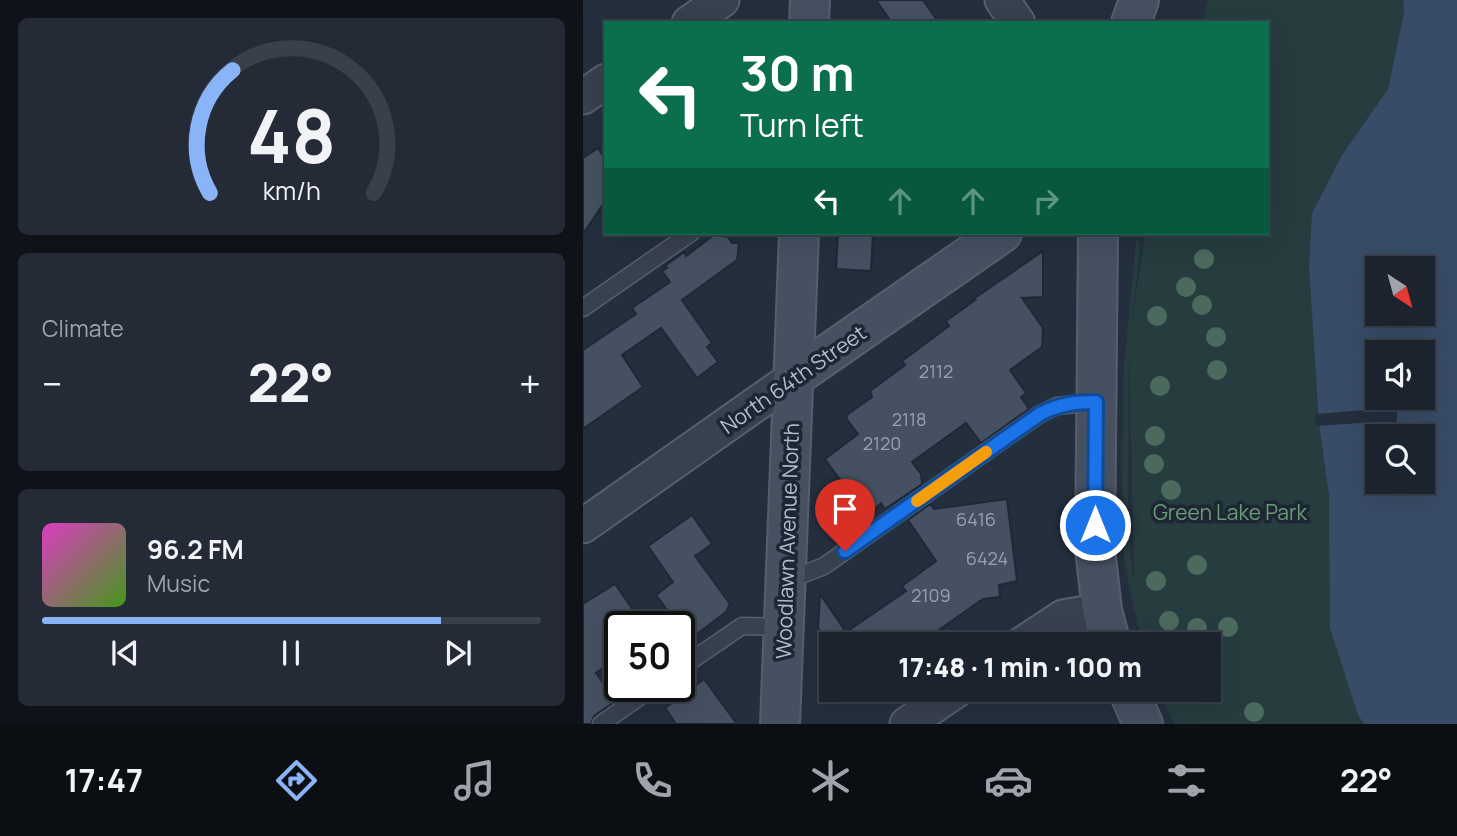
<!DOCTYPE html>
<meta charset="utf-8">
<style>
body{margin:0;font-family:Manrope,sans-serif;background:#242b36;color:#f1f3f6;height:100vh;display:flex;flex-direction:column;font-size:26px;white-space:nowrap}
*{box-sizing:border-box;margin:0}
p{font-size:23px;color:#a0a4aa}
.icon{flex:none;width:38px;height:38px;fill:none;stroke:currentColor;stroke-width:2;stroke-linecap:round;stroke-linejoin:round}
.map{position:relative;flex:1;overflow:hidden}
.side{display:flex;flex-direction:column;gap:18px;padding:18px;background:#0f1319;width:583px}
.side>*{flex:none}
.guide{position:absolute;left:21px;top:21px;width:665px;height:214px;border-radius:0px;box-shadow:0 7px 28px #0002,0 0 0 2px #39404a;background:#0b6e4f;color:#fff;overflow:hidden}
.needle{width:46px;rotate:144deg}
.fabs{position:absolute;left:782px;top:256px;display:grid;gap:14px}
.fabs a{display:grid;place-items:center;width:70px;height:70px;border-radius:0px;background:#1b232e;box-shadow:0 7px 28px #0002,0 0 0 2px #39404a;font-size:35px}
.speed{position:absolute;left:21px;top:611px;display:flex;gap:14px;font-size:35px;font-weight:700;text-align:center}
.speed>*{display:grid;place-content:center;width:91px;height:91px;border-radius:50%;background:#1b232e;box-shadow:0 7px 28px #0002,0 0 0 2px #39404a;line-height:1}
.speed .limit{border:4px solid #111;border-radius:10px;background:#fff;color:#111}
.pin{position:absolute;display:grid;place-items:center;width:60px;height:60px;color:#fff;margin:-72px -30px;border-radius:50% 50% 50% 0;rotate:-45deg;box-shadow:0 0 7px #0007}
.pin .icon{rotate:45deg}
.me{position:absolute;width:77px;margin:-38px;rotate:0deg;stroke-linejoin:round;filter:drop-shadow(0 0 5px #0008)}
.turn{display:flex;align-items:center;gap:24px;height:147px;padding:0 21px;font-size:32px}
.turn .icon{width:91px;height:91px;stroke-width:2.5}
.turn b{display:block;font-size:49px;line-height:60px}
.lanes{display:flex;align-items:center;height:66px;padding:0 21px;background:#0003;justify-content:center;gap:35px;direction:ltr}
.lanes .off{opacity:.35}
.big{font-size:52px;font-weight:800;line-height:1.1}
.side .tile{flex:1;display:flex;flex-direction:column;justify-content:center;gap:10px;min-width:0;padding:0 24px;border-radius:10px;background:#242b36}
.side .dial{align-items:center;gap:0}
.dial svg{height:182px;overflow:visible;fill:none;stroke:#39404a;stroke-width:7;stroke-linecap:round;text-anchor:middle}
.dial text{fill:#f1f3f6;stroke:none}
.song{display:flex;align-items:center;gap:21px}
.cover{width:84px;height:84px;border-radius:10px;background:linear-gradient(135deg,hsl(310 70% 55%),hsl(100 70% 35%))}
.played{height:7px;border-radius:4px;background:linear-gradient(90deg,#8ab4f8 80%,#39404a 80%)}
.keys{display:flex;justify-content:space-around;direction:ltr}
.heat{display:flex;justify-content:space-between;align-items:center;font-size:38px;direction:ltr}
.trip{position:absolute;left:236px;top:632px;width:402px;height:70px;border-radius:0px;background:#1b232e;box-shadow:0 7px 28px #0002,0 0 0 2px #39404a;font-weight:800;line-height:70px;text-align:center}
.menu{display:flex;height:112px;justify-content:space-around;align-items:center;background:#0b0e12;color:#a0a4aa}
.menu .icon{width:49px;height:49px}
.menu .selected{color:#8ab4f8}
.menu b{font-size:32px;color:#f1f3f6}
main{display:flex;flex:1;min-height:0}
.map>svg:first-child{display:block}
</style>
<main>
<section class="side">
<div class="tile dial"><svg viewBox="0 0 100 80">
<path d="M14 69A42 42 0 1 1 86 69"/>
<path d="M14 69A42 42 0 0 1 24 15" stroke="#8ab4f8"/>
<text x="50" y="56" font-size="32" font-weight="700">48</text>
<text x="50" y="72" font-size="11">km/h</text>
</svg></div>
<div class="tile"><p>Climate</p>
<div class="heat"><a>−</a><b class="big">22°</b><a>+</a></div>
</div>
<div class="tile">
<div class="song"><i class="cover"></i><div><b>96.2 FM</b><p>Music</p></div></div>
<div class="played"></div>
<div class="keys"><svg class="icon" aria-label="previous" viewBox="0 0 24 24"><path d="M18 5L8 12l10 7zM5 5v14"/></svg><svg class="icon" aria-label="pause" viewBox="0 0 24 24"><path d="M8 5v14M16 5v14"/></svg><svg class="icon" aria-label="next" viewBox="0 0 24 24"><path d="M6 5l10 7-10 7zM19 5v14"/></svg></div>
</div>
</section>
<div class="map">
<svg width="875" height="724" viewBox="0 0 875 724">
<rect width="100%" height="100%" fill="#242f3e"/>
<path fill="#263c3f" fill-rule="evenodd" d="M625,0H820L821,13L805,89L759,155L729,213L726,267L736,424L775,715L781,724H591L575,690H582L584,694L583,690H626V644H559L541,562L539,504L540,378L553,240L556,242L557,249L549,317L563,233H684V23H619ZM546,348L551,577L548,563L545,513Z"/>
<path fill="#394c67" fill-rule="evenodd" d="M820,0H874V724H781L775,715L747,628L746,496L736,424L726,267L729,213L759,155L805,89L821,13ZM794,268H840V313H794ZM794,352H840V397H794ZM794,436H840V481H794Z"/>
<polygon fill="#242f3e" points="796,397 814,397 814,434 795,436 793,422 733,426 732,414 794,409"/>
<g fill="#455162" stroke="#1f2835" stroke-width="2">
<polygon points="293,0 340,0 356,23 309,23"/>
<polygon points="15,148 23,160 23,200 0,234 0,158"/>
<polygon points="255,233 290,233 288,271 253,269"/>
<polygon points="131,235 145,237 149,243 156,243 154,260 99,300 129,343 124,347 135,362 114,378 78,328 39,355 60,387 0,429 0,350 53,314 49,308 87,282 79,271 84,268 82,266 101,252 103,256"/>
<polygon points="460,251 460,297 439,298 460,328 459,347 427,370 443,393 438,397 446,409 398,443 383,423 329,462 338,474 339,484 302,509 298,503 284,517 242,459 275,434 263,418 265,414 289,397 287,391 322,365 319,361 366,326 363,321 392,300 389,300"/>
<polygon points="424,499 434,581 416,585 417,597 400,599 336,644 246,644 235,628 237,594 263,632 323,591 319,586 353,561 325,520 347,504 351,509"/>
<polygon points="109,515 129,544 112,556 147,604 143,612 110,637 96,617 91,619 73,595 90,582 65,546"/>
<polygon points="32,584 53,614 37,626 37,656 13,673 33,701 11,716 8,724 0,724 0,604"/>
<polygon points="121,679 154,724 93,724 82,708"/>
</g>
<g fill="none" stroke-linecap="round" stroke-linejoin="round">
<defs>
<g id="lane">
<polyline points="0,308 108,233"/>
<polyline points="202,573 221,574 241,566 457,414 474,406 513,402"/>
<polyline points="96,669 159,626 200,627"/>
<polyline points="18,724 72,686"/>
</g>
<g id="street">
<polyline points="419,0 435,23"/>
<polyline points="106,23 139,0"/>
<polyline points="0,97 23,81"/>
<polyline points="0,526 210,378"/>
<polyline points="439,644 480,617 519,610"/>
<polyline points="324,724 374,690"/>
</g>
<g id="secondary">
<polyline points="226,23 227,0"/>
<polyline points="548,23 556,0"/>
<polyline points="515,233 512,549 519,610 528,644"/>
<polyline points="210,378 419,233"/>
<polyline points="545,690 560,724"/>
<polyline points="197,724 216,233"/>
</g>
</defs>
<use href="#lane" stroke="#565f6c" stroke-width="19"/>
<use href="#street" stroke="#565f6c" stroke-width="37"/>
<use href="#secondary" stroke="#565f6c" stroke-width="42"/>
<use href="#lane" stroke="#38414e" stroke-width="16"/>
<use href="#street" stroke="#38414e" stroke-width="33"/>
<use href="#secondary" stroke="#465061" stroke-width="38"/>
</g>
<g fill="#4b6a5d">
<circle cx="621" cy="259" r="10"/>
<circle cx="603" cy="287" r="10"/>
<circle cx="619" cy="305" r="10"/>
<circle cx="574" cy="316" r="10"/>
<circle cx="633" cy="337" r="10"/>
<circle cx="634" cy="370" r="10"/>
<circle cx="577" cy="386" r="10"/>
<circle cx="572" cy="436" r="10"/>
<circle cx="571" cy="464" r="10"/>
<circle cx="588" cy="490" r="10"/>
<circle cx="614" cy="565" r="10"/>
<circle cx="573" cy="581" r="10"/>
<circle cx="586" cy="621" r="10"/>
<circle cx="645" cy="627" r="10"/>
<circle cx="614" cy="628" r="10"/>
<circle cx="671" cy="712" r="10"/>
</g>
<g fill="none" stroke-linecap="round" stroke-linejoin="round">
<defs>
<path id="route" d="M262,551L457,414C476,404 492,402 513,402L512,525"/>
</defs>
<use href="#route" stroke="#114b97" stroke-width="18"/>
<use href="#route" stroke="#1a73e8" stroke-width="12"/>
<polyline stroke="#f59e0b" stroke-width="12" points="334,501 403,452"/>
</g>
<g text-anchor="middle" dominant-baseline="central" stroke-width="7" stroke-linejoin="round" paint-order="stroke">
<g font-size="18" fill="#98a1af">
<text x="353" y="371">2112</text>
<text x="326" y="419">2118</text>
<text x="299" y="443">2120</text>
<text x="393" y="519">6416</text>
<text x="404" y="558">6424</text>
<text x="348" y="595">2109</text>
</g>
<g font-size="21" fill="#b4bcc9" stroke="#1d2633">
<text transform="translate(210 379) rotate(-35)">North 64th Street</text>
<text transform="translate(204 541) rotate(-88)">Woodlawn Avenue North</text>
</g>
<g font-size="21" fill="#6b9a76" stroke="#1d2633">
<text x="647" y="512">Green Lake Park</text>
</g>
</g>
</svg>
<div class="fabs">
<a><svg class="needle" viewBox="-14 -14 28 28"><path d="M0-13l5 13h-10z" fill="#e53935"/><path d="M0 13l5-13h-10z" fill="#a0a4aa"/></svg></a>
<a><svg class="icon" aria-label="sound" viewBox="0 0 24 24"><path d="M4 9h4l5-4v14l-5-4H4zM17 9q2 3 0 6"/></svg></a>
<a><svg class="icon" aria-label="search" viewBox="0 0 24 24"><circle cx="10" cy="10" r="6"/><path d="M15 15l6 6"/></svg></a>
</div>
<div class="speed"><div class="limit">50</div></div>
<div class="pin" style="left:262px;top:551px;background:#d93025"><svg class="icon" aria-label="arrive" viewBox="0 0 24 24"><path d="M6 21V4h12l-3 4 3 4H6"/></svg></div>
<svg class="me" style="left:512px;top:525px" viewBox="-20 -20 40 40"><circle r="17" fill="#1a73e8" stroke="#fff" stroke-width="3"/><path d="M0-11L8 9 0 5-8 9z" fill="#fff"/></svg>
<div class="trip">17:48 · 1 min · 100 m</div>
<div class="guide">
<div class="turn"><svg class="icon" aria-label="left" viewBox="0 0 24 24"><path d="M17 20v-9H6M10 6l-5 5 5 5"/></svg><div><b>30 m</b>Turn left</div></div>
<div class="lanes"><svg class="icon" aria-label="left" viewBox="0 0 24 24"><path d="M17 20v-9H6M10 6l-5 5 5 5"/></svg><svg class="icon off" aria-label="ahead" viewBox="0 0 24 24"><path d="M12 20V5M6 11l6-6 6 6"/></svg><svg class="icon off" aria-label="ahead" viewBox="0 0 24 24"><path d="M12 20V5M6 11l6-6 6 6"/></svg><svg class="icon off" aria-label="right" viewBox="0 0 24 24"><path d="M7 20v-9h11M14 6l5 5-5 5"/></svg></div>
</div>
</div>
</main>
<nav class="menu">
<b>17:47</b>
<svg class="icon selected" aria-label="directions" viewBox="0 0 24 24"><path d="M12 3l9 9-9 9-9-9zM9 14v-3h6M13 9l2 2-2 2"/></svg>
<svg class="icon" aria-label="music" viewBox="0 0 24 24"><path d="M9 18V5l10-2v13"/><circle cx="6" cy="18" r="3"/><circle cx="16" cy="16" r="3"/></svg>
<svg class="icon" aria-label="phone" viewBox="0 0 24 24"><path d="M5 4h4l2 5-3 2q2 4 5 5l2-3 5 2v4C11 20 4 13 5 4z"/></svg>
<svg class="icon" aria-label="climate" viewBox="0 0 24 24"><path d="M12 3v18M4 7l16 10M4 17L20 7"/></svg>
<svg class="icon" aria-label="car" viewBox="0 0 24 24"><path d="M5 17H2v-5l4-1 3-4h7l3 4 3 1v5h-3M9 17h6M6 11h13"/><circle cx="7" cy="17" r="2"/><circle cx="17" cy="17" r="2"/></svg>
<svg class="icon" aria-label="filters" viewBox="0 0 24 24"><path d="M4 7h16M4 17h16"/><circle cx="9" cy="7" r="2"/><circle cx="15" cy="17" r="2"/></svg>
<b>22°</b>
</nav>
